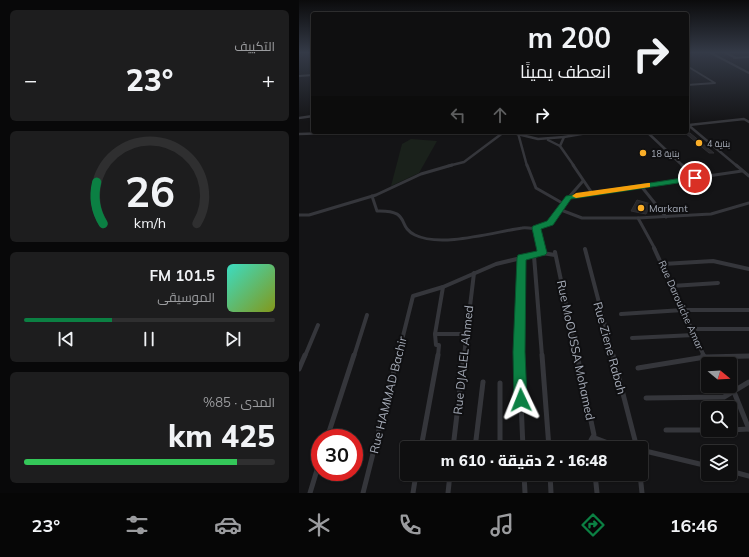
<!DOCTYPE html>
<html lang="ar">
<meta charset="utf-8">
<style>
body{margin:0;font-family:Mulish,Cairo,sans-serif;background:#1d1d1e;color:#f1f3f6;direction:rtl;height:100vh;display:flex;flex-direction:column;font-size:15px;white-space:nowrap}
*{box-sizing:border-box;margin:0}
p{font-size:13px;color:#9b9c9f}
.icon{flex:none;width:22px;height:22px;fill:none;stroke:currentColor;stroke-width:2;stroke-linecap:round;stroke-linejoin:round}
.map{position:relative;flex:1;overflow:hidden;direction:ltr}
.details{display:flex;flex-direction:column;gap:10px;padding:10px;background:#080809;width:299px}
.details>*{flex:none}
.guide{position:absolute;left:12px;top:12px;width:378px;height:122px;border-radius:4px;box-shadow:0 1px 3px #0004,0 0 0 1px #2f2f30;direction:rtl;background:#0f0f10;color:#f1f3f6;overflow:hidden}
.needle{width:26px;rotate:108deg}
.fabs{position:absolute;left:402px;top:357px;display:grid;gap:8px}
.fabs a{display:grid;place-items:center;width:36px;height:36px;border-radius:4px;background:#0f0f10;box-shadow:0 1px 3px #0004,0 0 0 1px #2f2f30;font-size:20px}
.speed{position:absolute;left:12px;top:429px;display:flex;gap:8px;font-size:20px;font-weight:700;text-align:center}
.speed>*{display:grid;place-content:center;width:52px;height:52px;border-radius:50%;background:#0f0f10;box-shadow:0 1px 3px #0004,0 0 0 1px #2f2f30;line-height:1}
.speed .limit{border:6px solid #d22;background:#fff;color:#111}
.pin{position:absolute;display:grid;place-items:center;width:34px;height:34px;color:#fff;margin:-17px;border:2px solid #fff;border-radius:50%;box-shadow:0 1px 4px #0007}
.me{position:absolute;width:44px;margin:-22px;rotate:358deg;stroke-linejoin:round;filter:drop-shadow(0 0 3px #0008)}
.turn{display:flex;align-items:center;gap:14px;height:84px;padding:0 12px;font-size:18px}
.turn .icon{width:52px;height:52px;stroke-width:2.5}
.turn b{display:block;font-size:28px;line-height:34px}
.lanes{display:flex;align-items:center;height:38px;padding:0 12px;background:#0003;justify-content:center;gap:20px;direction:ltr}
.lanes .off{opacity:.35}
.big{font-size:30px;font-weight:800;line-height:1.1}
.details .card{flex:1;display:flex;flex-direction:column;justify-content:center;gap:6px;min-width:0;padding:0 14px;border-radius:6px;background:#1d1d1e}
.details .dial{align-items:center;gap:0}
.dial svg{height:104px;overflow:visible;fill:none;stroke:#2f2f30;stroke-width:7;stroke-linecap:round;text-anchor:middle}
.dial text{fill:#f1f3f6;stroke:none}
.song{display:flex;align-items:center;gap:12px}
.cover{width:48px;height:48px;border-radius:6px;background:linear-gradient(135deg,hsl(170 70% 55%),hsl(70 70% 35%))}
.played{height:4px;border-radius:2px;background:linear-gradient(90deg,#0b8043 35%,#2f2f30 35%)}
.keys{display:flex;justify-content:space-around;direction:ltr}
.heat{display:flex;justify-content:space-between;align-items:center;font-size:22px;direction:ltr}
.charge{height:6px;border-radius:3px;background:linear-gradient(90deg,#34c759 85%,#2f2f30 0)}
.trip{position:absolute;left:101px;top:441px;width:248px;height:40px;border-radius:4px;background:#0f0f10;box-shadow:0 1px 3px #0004,0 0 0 1px #2f2f30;font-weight:800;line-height:40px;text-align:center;direction:rtl}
.dock{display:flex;height:64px;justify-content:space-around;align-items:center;background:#060606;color:#9b9c9f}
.dock .icon{width:28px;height:28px}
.dock .current{color:#0b8043}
.dock b{font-size:18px;color:#f1f3f6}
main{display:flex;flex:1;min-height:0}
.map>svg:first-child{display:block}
</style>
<main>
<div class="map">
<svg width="450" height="493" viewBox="0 0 450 493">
<rect width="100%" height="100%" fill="#141416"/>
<polygon fill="#1a211b" points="112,139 138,141 120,173 92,186 103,144"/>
<g fill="#27272a" stroke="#2e2e32">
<polygon points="386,133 391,133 415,153 410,153"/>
<polygon points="338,200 352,204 347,214 332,211"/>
</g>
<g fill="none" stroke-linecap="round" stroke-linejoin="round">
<g stroke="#35363b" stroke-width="2">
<polyline points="388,53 391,53"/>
<polyline points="412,53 450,73"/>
<polyline points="427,53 437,58"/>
<polyline points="435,58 450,57"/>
<polyline points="388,66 416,83 388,85"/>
<polyline points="0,76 14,75"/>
</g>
<g stroke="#35363b" stroke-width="2.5">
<polyline points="0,118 14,116"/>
<polyline points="388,124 438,166"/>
<polyline points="390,125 445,119 450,122"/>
<polyline points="210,132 239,139 265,137"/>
<polyline points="348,132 384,166"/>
<polyline points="219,133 228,166"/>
<polyline points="0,134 65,132"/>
<polyline points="249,140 261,146"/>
<polyline points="149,166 165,162 205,132"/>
<polyline points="275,166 261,146 265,137 294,132"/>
</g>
<g stroke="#35363b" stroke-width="3">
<polyline points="228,165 237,188 265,204 262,210 283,218 339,218 412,214 450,203"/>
<polyline points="383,165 396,178"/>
<polyline points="437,165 450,176"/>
<polyline points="342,186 367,217"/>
<polyline points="293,193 443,171"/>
<path d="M73,196L78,211C113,210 97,226 116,235C142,248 195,232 223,228C229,227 234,230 241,227C250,224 256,217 262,210"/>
<polyline points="270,197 284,181"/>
<polyline points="265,204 270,197 293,193 274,165"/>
<polyline points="0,215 10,215 77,195 122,174 153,165"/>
<polyline points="339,218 356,249"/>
<polyline points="237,228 242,249"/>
</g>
<g stroke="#35363b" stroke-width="4">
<polyline points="355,248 405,356"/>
<polyline points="286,249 314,356"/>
<polyline points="256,252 278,356"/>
<polyline points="243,253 256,255"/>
<polyline points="235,256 243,356"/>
<polyline points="364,264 414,261 450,269"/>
<polyline points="373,286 419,283"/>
<polyline points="322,314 384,310 450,310"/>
<polyline points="393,329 450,329"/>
<polyline points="136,334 166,334"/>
<polyline points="333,338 395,335"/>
<polyline points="6,356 19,325"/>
<polyline points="55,356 68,315"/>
<polyline points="99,356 114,296 144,287 197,264 243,253 242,248"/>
<polyline points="139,356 140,345 137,345 136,334 144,287"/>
<polyline points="165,356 175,273"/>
<polyline points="220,356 223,258"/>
</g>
<g stroke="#35363b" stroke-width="5">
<polyline points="220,355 224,448"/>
<polyline points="243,355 250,448"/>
<polyline points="278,355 295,435 292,440 293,448"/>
<polyline points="314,355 338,448"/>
<polyline points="404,355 410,364"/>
<polyline points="339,368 406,357 450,356"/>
<polyline points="0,369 6,355"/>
<polyline points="431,382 450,429"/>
<polyline points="201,383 201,448"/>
<polyline points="347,398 425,397 450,382"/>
<polyline points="367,430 409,430"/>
<polyline points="431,430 450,429"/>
<polyline points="28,438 55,355"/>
<polyline points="296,438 317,446 331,448"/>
<polyline points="122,448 139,355"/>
<polyline points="154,448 165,355"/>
<polyline points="176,448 184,382"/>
<polyline points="342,450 409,466"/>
<polyline points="431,471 450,476"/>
<polyline points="225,474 226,493"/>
<polyline points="251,474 252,493"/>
<polyline points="296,474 298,493"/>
<polyline points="341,474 343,493"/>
<polyline points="11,493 21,460"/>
<polyline points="64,493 99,355"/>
<polyline points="114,493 117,474"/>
<polyline points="149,493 151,474"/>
</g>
</g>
<linearGradient id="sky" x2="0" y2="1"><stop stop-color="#0b0b0c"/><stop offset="0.43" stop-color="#343a47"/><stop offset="1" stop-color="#343a47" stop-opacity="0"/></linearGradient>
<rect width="450" height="122" fill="url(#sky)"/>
<polygon fill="#0b8043" stroke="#07532c" points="396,176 399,177 399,180 272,199 254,225 242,229 248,253 246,255 227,260 226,352 228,400 226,405 222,406 217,405 215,400 214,352 218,258 219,255 238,251 233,228 234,226 248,221 267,196"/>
<polygon fill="#f59e0b" points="349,183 351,183 351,187 277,198 273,196 277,193"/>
<g fill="#faae28" stroke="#0f0f11" stroke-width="1.5">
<circle cx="400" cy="143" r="4"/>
<circle cx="344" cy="153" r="4"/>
<circle cx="342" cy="208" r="4"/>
</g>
<g text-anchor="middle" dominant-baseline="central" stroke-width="4" stroke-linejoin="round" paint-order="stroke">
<g font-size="9" fill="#a5abb7" stroke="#0f0f11" text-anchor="start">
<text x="408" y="143">بناية 4</text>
<text x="352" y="153">بناية 18</text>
</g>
<g font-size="10" fill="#a5abb7" stroke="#0f0f11" text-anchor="start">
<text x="350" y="208">Markant</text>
</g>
<g font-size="10" fill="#a5abb7" stroke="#0f0f11">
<text transform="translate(382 305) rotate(66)">Rue Darouiche Amar</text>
</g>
<g font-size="12" fill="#a5abb7" stroke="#0f0f11">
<text transform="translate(311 348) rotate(75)">Rue Ziene Rabah</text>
<text transform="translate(277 350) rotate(78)">Rue MoOUSSA Mohamed</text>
<text transform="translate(164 360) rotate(-84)">Rue DJALEL Ahmed</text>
<text transform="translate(89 395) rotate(-76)">Rue HAMMAD Bachir</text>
</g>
</g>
</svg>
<div class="fabs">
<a><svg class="needle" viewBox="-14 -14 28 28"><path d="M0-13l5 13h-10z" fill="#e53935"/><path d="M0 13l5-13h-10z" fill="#9b9c9f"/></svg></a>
<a><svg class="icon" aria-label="search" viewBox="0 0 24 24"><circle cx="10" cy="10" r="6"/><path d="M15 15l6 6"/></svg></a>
<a><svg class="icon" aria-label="layers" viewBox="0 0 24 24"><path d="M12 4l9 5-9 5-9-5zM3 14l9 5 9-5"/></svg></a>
</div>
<div class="speed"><div class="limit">30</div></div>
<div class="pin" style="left:396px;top:178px;background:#d93025"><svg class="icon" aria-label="arrive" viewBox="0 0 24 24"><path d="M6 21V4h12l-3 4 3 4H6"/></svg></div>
<svg class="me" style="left:222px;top:400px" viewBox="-20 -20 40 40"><path d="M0-17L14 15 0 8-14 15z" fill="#0b8043" stroke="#fff" stroke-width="4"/></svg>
<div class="trip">16:48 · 2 دقيقة · 610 m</div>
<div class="guide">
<div class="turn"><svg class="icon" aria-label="right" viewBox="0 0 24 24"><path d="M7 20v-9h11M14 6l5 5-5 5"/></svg><div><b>200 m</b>انعطف يمينًا</div></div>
<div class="lanes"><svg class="icon off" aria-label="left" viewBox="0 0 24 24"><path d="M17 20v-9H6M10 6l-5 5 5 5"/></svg><svg class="icon off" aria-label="ahead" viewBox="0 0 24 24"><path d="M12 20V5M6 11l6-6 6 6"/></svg><svg class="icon" aria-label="right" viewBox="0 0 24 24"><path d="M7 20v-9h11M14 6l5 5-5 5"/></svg></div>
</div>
</div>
<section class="details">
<div class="card"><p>التكييف</p>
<div class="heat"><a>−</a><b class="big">23°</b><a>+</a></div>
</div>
<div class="card dial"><svg viewBox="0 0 100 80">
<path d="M14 69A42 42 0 1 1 86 69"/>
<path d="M14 69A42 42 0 0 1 9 37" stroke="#0b8043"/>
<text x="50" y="56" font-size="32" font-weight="700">26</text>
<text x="50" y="72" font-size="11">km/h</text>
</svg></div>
<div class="card">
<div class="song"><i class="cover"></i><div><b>101.5 FM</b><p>الموسيقى</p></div></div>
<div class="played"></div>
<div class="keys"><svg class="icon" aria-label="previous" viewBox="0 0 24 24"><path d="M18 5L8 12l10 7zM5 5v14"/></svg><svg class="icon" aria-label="pause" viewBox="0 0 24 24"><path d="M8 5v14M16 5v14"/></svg><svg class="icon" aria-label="next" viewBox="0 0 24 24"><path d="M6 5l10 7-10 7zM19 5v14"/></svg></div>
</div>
<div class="card"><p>المدى · 85%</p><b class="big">425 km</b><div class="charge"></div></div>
</section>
</main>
<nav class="dock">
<b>16:46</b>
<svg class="icon current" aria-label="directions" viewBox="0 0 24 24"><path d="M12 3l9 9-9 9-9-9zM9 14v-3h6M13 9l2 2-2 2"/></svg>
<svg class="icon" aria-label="music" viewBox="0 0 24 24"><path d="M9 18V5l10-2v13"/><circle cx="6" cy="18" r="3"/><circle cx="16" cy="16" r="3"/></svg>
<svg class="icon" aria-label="phone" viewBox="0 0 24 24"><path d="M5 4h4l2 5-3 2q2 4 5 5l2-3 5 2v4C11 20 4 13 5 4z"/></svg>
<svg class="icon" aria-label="climate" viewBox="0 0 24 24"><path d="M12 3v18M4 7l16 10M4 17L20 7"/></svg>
<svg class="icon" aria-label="car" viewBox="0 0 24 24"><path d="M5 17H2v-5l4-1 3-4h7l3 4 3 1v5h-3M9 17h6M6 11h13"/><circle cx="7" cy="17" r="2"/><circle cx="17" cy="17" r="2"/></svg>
<svg class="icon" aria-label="filters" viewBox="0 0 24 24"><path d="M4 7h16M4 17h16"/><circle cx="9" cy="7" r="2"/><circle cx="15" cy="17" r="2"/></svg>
<b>23°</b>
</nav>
